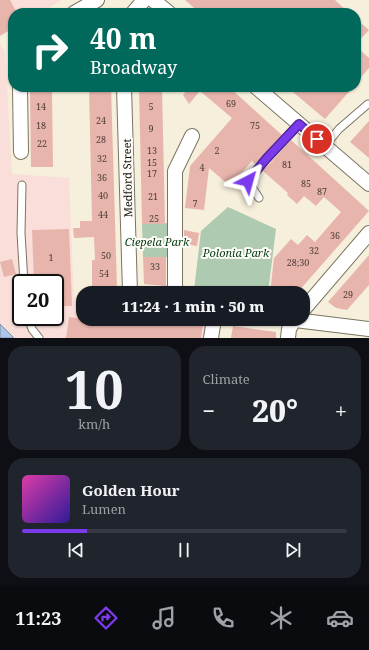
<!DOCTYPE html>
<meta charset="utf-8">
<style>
body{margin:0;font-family:"Noto Serif",serif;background:#20242c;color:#f1f3f6;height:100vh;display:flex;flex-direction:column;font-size:15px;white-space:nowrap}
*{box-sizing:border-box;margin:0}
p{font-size:13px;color:#9ea1a6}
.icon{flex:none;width:22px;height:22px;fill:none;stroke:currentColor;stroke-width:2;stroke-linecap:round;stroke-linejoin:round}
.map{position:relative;height:338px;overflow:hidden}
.panel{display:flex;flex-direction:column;gap:8px;padding:8px;background:#0d0f14;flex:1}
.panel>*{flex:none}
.guide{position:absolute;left:8px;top:8px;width:353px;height:84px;border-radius:16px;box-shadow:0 1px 3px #0004;background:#00695c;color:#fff;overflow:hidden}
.speed{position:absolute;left:12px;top:274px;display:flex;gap:8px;font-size:20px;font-weight:700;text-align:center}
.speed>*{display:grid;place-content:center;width:52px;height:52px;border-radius:50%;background:#171b24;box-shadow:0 1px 3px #0004;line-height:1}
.speed .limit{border:2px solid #111;border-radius:6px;background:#fff;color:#111}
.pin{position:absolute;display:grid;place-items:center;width:34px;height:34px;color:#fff;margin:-17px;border:2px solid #fff;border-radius:50%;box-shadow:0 1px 4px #0007}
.me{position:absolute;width:44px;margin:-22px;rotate:39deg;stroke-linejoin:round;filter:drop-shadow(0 0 3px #0008)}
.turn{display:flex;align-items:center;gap:14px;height:84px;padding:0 16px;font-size:18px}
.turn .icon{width:52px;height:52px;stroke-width:2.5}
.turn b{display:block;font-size:28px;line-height:34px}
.big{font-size:30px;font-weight:800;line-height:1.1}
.panel .card{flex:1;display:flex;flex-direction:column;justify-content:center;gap:6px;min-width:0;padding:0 14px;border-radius:16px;background:#20242c}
.panel .dial{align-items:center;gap:0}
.dial b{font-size:52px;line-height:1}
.song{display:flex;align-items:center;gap:12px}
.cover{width:48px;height:48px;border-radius:6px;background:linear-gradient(135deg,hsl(320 70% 55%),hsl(250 70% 35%))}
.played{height:4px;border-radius:2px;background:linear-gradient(90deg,#7c3aed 20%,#363941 20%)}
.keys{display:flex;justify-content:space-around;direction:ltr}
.heat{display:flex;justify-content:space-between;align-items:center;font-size:22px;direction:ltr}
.panel .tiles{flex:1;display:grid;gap:8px;grid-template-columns:1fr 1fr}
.card:last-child{grid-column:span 2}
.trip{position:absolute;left:76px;top:286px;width:234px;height:40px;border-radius:16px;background:#171b24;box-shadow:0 1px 3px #0004;font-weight:800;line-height:40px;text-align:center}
.dock{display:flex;height:64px;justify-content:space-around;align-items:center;background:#090b0e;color:#9ea1a6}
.dock .icon{width:28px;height:28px}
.dock .active{color:#7c3aed}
.dock b{font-size:18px;color:#f1f3f6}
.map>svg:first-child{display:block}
</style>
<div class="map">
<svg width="369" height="338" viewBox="0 0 369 338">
<rect width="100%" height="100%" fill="#f6efdb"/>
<g fill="#f9ded9" fill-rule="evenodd">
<polygon points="0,0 62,0 40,13 13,13 13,28 0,36"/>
<path d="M0,43L5,52L12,174L69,178L74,300L83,302V319H197L208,321L206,338H14L0,324ZM21,283H55V317H21Z"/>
</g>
<g fill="#aecab0">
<polygon points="228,207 276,229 268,293 216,293 194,290 201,231"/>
<polygon points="171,223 172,257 143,257 142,224"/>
</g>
<polygon fill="#acc5eb" stroke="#7f90a8" points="0,324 14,338 0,338"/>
<g fill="#e8b5ad">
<polygon points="0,0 10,0 17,13 13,13 13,28 0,36"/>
<polygon points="185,0 335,0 349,13 200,13"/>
<polygon points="356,19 369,30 356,44"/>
<polygon points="356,46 369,58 369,68 356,83"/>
<polygon points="89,87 111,87 117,288 92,288 92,260 95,260 94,237 74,238 73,228 80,228 80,221 92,221"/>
<polygon points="139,87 162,87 165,224 142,224"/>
<polygon points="190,87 229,87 282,135 255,164 252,161 230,186 209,168 204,210 185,208 190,166 232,118 200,91 189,104 183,95"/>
<polygon points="287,87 353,87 325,119"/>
<polygon points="52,90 53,167 31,167 30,91"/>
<polygon points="369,121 369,158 350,142"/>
<polygon points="291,140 369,211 297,293 270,293 274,258 291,239 298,245 307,235 315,242 341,212 324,197 316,206 304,196 297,204 287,195 288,193 263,171"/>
<polygon points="69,229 72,306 55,306 55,283 34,283 32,230"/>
<polygon points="184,230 199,233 197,246 184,244"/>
<polygon points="369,255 369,285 347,310 336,308 328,302"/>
<polygon points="143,257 166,257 166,286 144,284"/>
<polygon points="12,259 16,274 4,277 0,262"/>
<polygon points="69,317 101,321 102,319 173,319 203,323 201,338 66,338"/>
<polygon points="233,326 276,332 276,338 231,338"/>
</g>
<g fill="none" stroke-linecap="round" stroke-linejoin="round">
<defs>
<g id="service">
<polyline points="325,146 339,129 368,104 369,104"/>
<polyline points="22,185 21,233 24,283"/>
<polyline points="259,198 248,181 266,159 299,124"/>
<polyline points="28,317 32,329 39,338"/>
</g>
<g id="minor">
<polyline points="153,0 169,13"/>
<polyline points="74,13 97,0"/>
<polyline points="133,13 144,0"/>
<polyline points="20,87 21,152"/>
<polyline points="124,87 130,293"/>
<polyline points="256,87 369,184"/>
<polyline points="175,293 175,171 192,136"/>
<polyline points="303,310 369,233"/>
<polyline points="287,319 369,329"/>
<polyline points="211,338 214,319"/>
<polyline points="288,338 289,329 295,319"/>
</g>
</defs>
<use href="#service" stroke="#7b7462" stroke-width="9"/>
<use href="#minor" stroke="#7b7462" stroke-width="16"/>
<use href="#service" stroke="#fff" stroke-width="7"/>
<use href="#minor" stroke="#fff" stroke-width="14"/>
</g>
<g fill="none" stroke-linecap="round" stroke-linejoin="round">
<defs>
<polyline id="route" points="248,181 266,159 299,124 317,139"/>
</defs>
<use href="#route" stroke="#51269a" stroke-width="10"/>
<use href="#route" stroke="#7c3aed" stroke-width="7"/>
</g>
<g text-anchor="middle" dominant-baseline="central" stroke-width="4" stroke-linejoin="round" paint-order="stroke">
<g font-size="9" fill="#4b3c35">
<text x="231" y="103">69</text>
<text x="41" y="106">14</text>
<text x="151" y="106">5</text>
<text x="101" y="120">24</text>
<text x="41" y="125">18</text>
<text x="255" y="125">75</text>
<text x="151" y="128">9</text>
<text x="101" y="139">28</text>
<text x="42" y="143">22</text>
<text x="152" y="150">13</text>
<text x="217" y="150">2</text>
<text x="102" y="158">32</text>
<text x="152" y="162">15</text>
<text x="287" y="164">81</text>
<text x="202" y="167">4</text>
<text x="152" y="173">17</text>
<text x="102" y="177">36</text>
<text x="306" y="183">85</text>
<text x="322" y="191">87</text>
<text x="103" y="195">40</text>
<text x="153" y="196">21</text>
<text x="195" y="203">7</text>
<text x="103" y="214">44</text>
<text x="154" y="218">25</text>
<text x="335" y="235">36</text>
<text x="314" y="250">32</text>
<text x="106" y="255">50</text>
<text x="51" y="257">1</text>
<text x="298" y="262">28;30</text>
<text x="155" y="266">33</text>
<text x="104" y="273">54</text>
<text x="348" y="294">29</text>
</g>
<g font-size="11" fill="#17140d" stroke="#fefcf8">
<text transform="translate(127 178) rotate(-91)">Medford Street</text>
</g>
<g font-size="11" font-style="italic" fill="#003a0f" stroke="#fefcf8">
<text x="157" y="241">Ciepela Park</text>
<text x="236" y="252">Polonia Park</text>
</g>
</g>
</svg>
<div class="speed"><div class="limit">20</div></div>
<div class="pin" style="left:317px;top:139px;background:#d93025"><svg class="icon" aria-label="arrive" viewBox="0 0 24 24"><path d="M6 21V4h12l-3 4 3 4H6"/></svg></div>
<svg class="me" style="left:248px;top:181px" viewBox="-20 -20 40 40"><path d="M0-17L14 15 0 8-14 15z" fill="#7c3aed" stroke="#fff" stroke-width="4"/></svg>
<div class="trip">11:24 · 1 min · 50 m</div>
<div class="guide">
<div class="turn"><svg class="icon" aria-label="right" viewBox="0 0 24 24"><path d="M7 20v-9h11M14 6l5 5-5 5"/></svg><div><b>40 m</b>Broadway</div></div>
</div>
</div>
<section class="panel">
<div class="tiles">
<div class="card dial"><b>10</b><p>km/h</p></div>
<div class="card"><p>Climate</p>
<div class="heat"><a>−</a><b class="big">20°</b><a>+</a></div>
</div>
<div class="card">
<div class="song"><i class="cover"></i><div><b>Golden Hour</b><p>Lumen</p></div></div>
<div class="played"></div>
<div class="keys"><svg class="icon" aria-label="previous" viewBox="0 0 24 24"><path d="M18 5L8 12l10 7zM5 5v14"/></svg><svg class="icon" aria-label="pause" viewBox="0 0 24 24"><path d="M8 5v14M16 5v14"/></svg><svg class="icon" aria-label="next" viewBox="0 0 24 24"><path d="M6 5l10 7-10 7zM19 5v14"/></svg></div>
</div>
</div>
</section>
<nav class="dock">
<b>11:23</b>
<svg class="icon active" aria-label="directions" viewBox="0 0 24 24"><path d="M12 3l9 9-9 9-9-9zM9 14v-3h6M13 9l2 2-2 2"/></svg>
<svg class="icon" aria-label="music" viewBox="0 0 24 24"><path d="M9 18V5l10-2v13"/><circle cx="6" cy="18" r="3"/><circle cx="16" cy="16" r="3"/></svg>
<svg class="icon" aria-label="phone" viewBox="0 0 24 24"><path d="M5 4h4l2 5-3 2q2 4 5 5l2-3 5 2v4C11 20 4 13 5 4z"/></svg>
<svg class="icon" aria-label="climate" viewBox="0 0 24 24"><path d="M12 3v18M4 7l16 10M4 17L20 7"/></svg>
<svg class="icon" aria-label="car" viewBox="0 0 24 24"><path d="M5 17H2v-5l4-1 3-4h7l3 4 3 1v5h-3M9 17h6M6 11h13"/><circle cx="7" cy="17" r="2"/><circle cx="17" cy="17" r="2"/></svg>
</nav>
